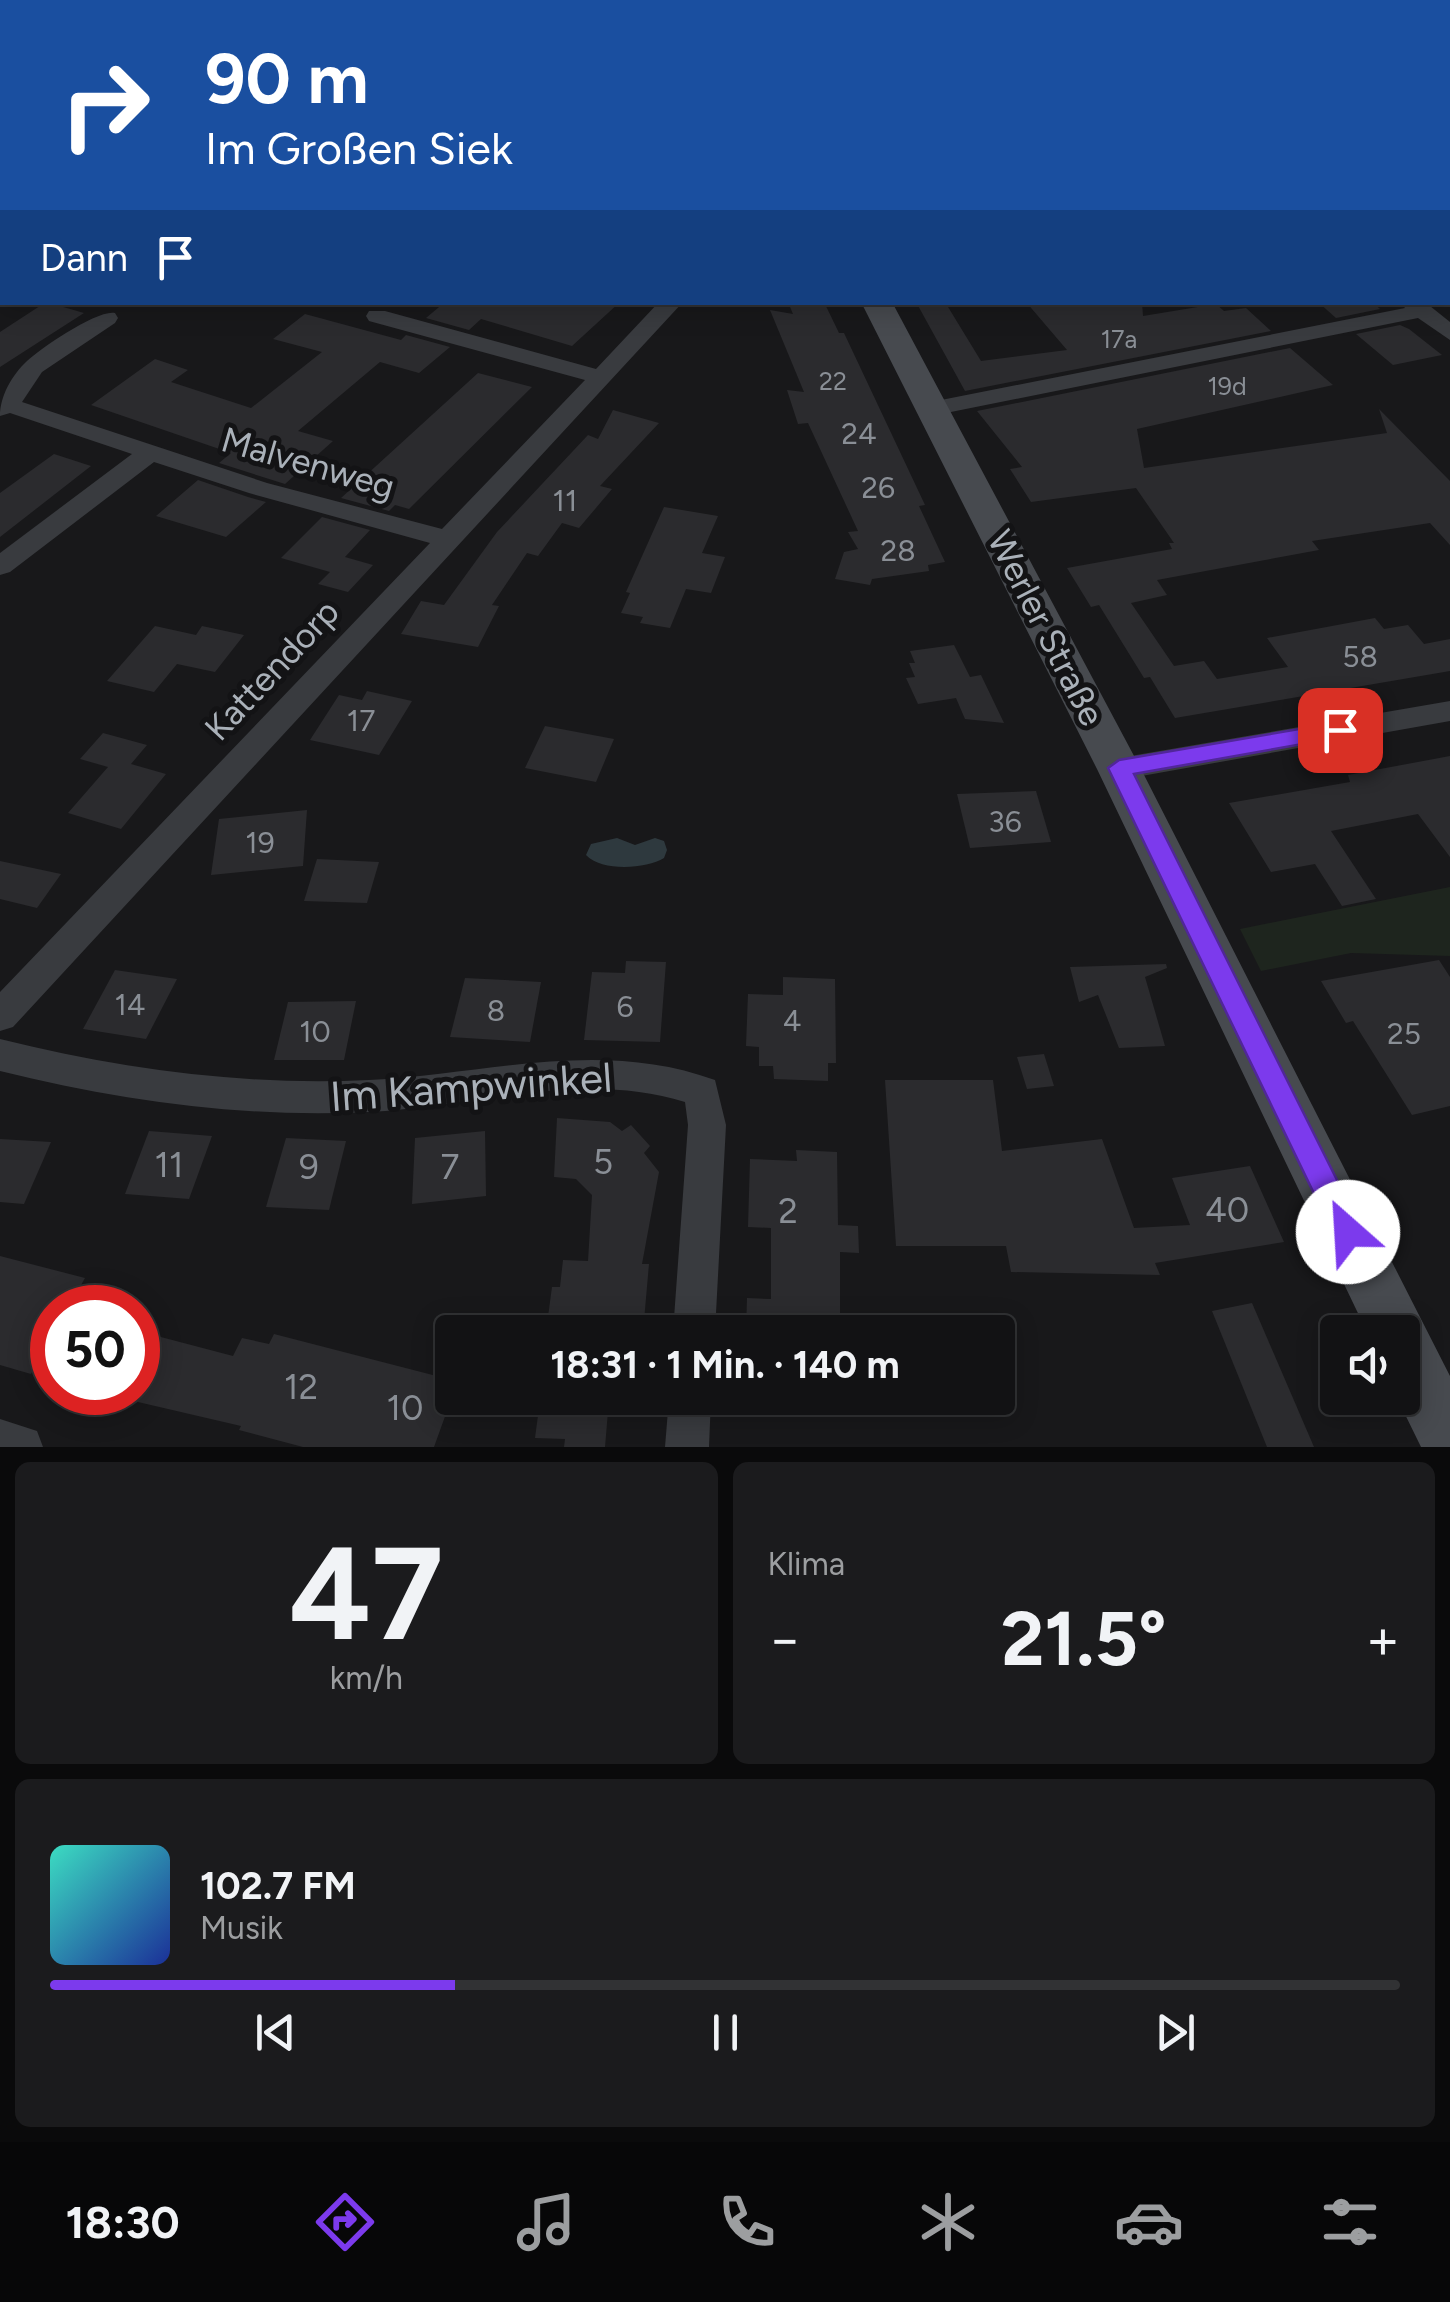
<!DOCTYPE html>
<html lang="de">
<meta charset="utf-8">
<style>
body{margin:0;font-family:Figtree,sans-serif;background:#1b1b1d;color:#f1f3f6;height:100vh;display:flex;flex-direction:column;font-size:38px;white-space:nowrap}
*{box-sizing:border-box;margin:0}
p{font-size:32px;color:#9c9ea0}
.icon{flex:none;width:55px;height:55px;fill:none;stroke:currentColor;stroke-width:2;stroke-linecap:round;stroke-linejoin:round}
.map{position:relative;height:1447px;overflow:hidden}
.details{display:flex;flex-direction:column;gap:15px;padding:15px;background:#0a0a0b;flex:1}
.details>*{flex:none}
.banner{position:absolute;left:0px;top:0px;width:1450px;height:305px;box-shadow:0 5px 25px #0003,0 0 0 2px #313234;background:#1a4fa0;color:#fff;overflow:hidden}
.controls{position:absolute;left:1320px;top:1315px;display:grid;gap:20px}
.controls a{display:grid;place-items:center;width:100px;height:100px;border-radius:10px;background:#121214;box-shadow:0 5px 25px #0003,0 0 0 2px #313234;font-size:50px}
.speed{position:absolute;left:30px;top:1285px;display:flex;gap:20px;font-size:50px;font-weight:700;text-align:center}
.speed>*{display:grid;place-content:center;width:130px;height:130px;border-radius:50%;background:#121214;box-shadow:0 5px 25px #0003,0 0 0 2px #313234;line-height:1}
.speed .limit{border:15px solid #d22;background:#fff;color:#111}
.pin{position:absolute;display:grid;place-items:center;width:85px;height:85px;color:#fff;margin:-42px;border-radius:20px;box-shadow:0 5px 15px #0006}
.me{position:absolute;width:110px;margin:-55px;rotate:334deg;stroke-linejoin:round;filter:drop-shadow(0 0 8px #0008)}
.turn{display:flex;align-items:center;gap:35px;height:210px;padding:0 40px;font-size:45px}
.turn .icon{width:130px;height:130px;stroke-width:2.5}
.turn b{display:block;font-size:70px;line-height:85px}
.then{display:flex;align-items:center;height:95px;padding:0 40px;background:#0003;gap:20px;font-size:38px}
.big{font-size:75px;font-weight:700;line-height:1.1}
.details .widget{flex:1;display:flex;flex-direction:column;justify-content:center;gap:15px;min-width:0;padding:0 35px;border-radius:15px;background:#1b1b1d}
.details .dial{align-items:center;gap:0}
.dial b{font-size:130px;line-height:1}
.song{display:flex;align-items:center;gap:30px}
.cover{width:120px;height:120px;border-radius:15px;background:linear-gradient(135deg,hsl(170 70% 55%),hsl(230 70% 35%))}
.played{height:10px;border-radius:5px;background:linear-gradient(90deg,#7c3aed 30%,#313234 30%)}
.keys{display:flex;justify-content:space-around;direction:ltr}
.heat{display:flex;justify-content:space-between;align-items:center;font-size:55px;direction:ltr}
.details .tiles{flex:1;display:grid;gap:15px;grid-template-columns:1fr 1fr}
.widget:last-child{grid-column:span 2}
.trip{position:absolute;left:435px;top:1315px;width:580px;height:100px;border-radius:10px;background:#121214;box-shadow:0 5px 25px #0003,0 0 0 2px #313234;font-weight:700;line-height:100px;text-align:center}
.dock{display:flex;height:160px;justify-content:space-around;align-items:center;background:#070708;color:#9c9ea0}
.dock .icon{width:70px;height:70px}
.dock .on{color:#7c3aed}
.dock b{font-size:45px;color:#f1f3f6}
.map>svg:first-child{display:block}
</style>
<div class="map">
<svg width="1450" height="1447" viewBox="0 0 1450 1447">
<rect width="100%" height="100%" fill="#18181a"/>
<polygon fill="#1e251e" points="1450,887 1450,956 1351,953 1261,971 1240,929"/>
<path fill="#2e393e" d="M617,838L635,845L655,838L664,841L667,850L664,858C646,869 602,872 586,855L591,844Z"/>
<g fill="#2b2b2e">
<polygon points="46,302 84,313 0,367 0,332"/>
<polygon points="445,302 620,302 572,346 481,319 469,330 426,318"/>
<polygon points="788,302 824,302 839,333 844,333 925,505 919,506 945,562 928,565 929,571 872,579 870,585 835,579 844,552 858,549 848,532 858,531 808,423 798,424 787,390 804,392 770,310 793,314"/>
<polygon points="916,302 945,302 981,361 1067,350 1026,302 1142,302 1143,316 1216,304 1224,311 1246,308 1271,331 965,391"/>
<polygon points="1318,302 1372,302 1380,309 1336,318"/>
<polygon points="305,314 401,340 406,335 450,347 419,373 380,362 298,431 333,441 285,484 219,463 231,453 91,405 155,359 188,370 171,382 251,408 322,352 273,339"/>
<polygon points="1400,325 1409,329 1442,355 1393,365 1356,334"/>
<polygon points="1290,348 1333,385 1137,429 1144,468 1387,433 1379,409 1450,481 1450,545 1430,523 1312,541 1319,550 1157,580 1167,595 1131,603 1174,666 1204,661 1217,679 1288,667 1267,638 1375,618 1384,629 1408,625 1424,644 1450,639 1450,671 1175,718 1150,677 1144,678 1099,605 1091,607 1067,568 1172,549 1169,543 1174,543 1136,488 1031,502 1010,469 1022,467 977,411"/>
<polygon points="478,373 532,387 409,509 395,505 389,511 341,498"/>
<polygon points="613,410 659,423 600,486 612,489 579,528 562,523 538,556 527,553 492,605 499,606 478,647 401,634 421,601 444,605 497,532 588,435 598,439"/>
<polygon points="54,454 91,466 0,537 0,493"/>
<polygon points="198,480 248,497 266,502 226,537 156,516"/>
<polygon points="664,507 718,516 702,553 725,557 711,593 686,589 670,628 640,623 643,617 621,613 630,593 626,592"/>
<polygon points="322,517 370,530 345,557 373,565 348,592 318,584 330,572 281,558"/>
<polygon points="155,626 196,635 202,626 244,635 215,672 177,664 154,692 107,681"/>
<polygon points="954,645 970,677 981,675 1004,723 965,719 956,698 918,704 906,678 915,677 909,663 915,663 910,651"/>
<polygon points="367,691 412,701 379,755 310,740 339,695 362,700"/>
<polygon points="545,726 614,739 596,782 525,768"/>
<polygon points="103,733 147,745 131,764 166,774 121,829 68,813 108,767 80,759"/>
<polygon points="1450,756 1450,857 1418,814 1331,831 1376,899 1342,906 1315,864 1271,872 1229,803 1350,782 1348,775"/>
<polygon points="1036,791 1051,842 970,848 957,794"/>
<polygon points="307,810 303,866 211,875 219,819"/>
<polygon points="317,859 379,862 367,903 304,901"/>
<polygon points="0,861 61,874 37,908 0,899"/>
<polygon points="1439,960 1450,977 1450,1106 1412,1115 1353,1021 1346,1023 1321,981"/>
<polygon points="626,961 666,962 660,1042 584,1040 592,972 625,973"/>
<polygon points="1166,964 1167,968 1145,977 1165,1046 1119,1048 1098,995 1079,1002 1070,967"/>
<polygon points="115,970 177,979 146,1039 83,1029"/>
<polygon points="783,977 835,979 836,1063 828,1063 828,1081 774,1079 773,1066 759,1066 759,1047 746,1046 748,994 783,995"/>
<polygon points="465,978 541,982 530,1042 450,1037"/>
<polygon points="356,1001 344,1060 274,1060 288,1002"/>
<polygon points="1044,1054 1054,1086 1027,1089 1017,1057"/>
<polygon points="885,1080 993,1080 1002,1151 1102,1139 1134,1228 1190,1225 1172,1178 1250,1166 1284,1242 1155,1263 1160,1275 1011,1272 1006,1246 896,1246"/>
<polygon points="557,1118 610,1122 622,1131 631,1125 650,1146 644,1153 659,1172 642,1264 649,1264 643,1332 578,1332 579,1325 547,1324 552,1287 560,1287 563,1260 588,1261 592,1195 576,1179 554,1177"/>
<polygon points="149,1131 212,1136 189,1199 125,1194"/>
<polygon points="485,1131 486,1196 412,1204 415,1138"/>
<polygon points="286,1138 346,1141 329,1210 266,1207"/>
<polygon points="0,1139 51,1142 24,1204 0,1202"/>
<polygon points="796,1150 837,1152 838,1225 858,1226 859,1253 840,1252 840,1332 746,1332 747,1298 771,1299 771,1228 748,1227 750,1159 797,1161"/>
<polygon points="0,1256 85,1278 68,1308 52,1308 52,1336 31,1374 0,1365"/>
<polygon points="1252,1303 1314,1447 1267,1447 1212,1311"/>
<polygon points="138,1331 233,1356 242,1338 269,1344 274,1334 452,1380 452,1397 434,1447 303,1447 239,1430 241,1426 138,1402"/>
<polygon points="539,1408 608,1411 605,1447 564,1447 565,1439 535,1438"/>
</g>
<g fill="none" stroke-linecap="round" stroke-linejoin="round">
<g fill="#393b3f" fill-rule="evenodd">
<polygon points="332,0 362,0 363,2 334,2"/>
<polygon points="896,0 913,0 914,2 898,2"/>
<rect x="1448" y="102" width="2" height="11"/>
<path d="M659,302H683L13,1027L0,1031V992L430,543L249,493L154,462L10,572L0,575V553L132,454L10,413L0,416C0,396 12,375 27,361C41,348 98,309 115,313L118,318L115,323L42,372L22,402L267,483L442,529L585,380L369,321L366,316L369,311H385L596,369Z"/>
<polygon points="1400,302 1425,302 1450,322 1450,340 1418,318 931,416 919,409 931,402 1405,308"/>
<polygon points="1450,701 1450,721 1119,780 1108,777 1104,769 1108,761 1119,758"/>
<path d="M0,1039C121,1069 244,1086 369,1080C487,1074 600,1038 715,1080L726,1125L715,1332H673L688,1125L685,1102C582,1070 473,1107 368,1112C243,1118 121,1101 0,1071Z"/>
<polygon points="669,1398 711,1398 709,1447 665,1447"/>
<polygon points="0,1419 37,1431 43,1447 0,1447"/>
</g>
<g fill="#474a4f" fill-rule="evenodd">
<polygon points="705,0 728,0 729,2 706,2"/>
<polygon points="861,302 892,302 1141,769 1450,1376 1450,1447 1421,1447 1397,1398 1402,1398 1402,1332 1367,1332 1097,769"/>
</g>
</g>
<polygon fill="#7c3aed" stroke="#51269a" stroke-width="2.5" points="1340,722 1351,730 1348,736 1134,774 1363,1232 1358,1241 1348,1246 1337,1241 1108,768 1119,760"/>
<g text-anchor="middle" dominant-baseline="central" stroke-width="10" stroke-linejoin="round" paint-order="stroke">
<g font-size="25" fill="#8a8f96">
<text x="1119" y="339">17a</text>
<text x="833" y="381">22</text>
<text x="1227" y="386">19d</text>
</g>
<g font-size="30" fill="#8a8f96">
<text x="859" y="433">24</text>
<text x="878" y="487">26</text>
<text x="565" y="500">11</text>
<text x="898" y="550">28</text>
<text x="1360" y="656">58</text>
<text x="361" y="720">17</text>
<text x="1005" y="821">36</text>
<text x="260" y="842">19</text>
<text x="130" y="1004">14</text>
<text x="625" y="1006">6</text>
<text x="496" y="1010">8</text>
<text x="792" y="1020">4</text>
<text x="315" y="1031">10</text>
<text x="1404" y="1033">25</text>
</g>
<g font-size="35" fill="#aab1b9" stroke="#131315">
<text transform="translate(308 463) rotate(16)">Malvenweg</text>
<text transform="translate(1046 628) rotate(63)">Werler Straße</text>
<text transform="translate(272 670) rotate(-47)">Kattendorp</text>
</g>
<g font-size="35" fill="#8a8f96">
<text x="603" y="1162">5</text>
<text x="169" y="1165">11</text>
<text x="309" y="1167">9</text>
<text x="450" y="1167">7</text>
<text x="1227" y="1210">40</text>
<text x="788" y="1211">2</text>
<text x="301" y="1387">12</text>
<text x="405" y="1408">10</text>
</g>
<g font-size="42" fill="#aab1b9" stroke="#131315">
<text transform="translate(471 1087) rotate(-4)">Im Kampwinkel</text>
</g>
</g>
</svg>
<div class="controls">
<a><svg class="icon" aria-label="sound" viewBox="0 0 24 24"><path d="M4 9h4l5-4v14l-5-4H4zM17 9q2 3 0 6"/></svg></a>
</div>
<div class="speed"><div class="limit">50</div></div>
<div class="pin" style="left:1340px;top:730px;background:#d93025"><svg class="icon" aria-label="arrive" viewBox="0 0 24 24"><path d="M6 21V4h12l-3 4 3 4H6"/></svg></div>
<svg class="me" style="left:1348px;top:1232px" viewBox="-20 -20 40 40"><circle r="19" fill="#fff"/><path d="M0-13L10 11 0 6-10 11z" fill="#7c3aed"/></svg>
<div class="trip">18:31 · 1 Min. · 140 m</div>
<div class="banner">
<div class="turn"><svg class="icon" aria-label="right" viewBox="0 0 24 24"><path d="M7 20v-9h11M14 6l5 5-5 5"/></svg><div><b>90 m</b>Im Großen Siek</div></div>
<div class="then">Dann<svg class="icon" aria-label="arrive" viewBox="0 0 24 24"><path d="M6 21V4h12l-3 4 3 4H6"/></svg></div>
</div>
</div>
<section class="details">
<div class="tiles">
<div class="widget dial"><b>47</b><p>km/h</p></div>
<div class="widget"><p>Klima</p>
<div class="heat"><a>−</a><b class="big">21.5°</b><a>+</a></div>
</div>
<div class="widget">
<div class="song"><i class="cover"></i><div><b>102.7 FM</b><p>Musik</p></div></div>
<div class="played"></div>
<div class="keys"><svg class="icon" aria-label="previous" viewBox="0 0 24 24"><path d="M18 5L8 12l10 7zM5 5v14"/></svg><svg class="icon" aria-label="pause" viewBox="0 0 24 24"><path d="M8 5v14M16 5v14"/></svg><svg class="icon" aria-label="next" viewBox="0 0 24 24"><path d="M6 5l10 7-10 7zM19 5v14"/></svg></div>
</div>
</div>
</section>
<nav class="dock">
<b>18:30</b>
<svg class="icon on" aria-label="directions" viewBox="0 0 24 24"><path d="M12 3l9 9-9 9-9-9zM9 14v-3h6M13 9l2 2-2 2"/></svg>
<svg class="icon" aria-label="music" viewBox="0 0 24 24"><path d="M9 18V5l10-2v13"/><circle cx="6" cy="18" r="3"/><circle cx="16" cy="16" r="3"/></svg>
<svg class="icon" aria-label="phone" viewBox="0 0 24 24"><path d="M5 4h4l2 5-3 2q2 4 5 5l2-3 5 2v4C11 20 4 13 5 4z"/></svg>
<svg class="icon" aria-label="climate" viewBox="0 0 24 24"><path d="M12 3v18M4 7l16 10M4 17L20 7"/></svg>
<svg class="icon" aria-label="car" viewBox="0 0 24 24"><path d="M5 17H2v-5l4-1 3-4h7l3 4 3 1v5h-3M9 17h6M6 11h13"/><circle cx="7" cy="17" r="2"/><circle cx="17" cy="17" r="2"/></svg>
<svg class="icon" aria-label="filters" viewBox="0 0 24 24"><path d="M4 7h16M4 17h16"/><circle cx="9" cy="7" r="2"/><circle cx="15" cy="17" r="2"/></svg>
</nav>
